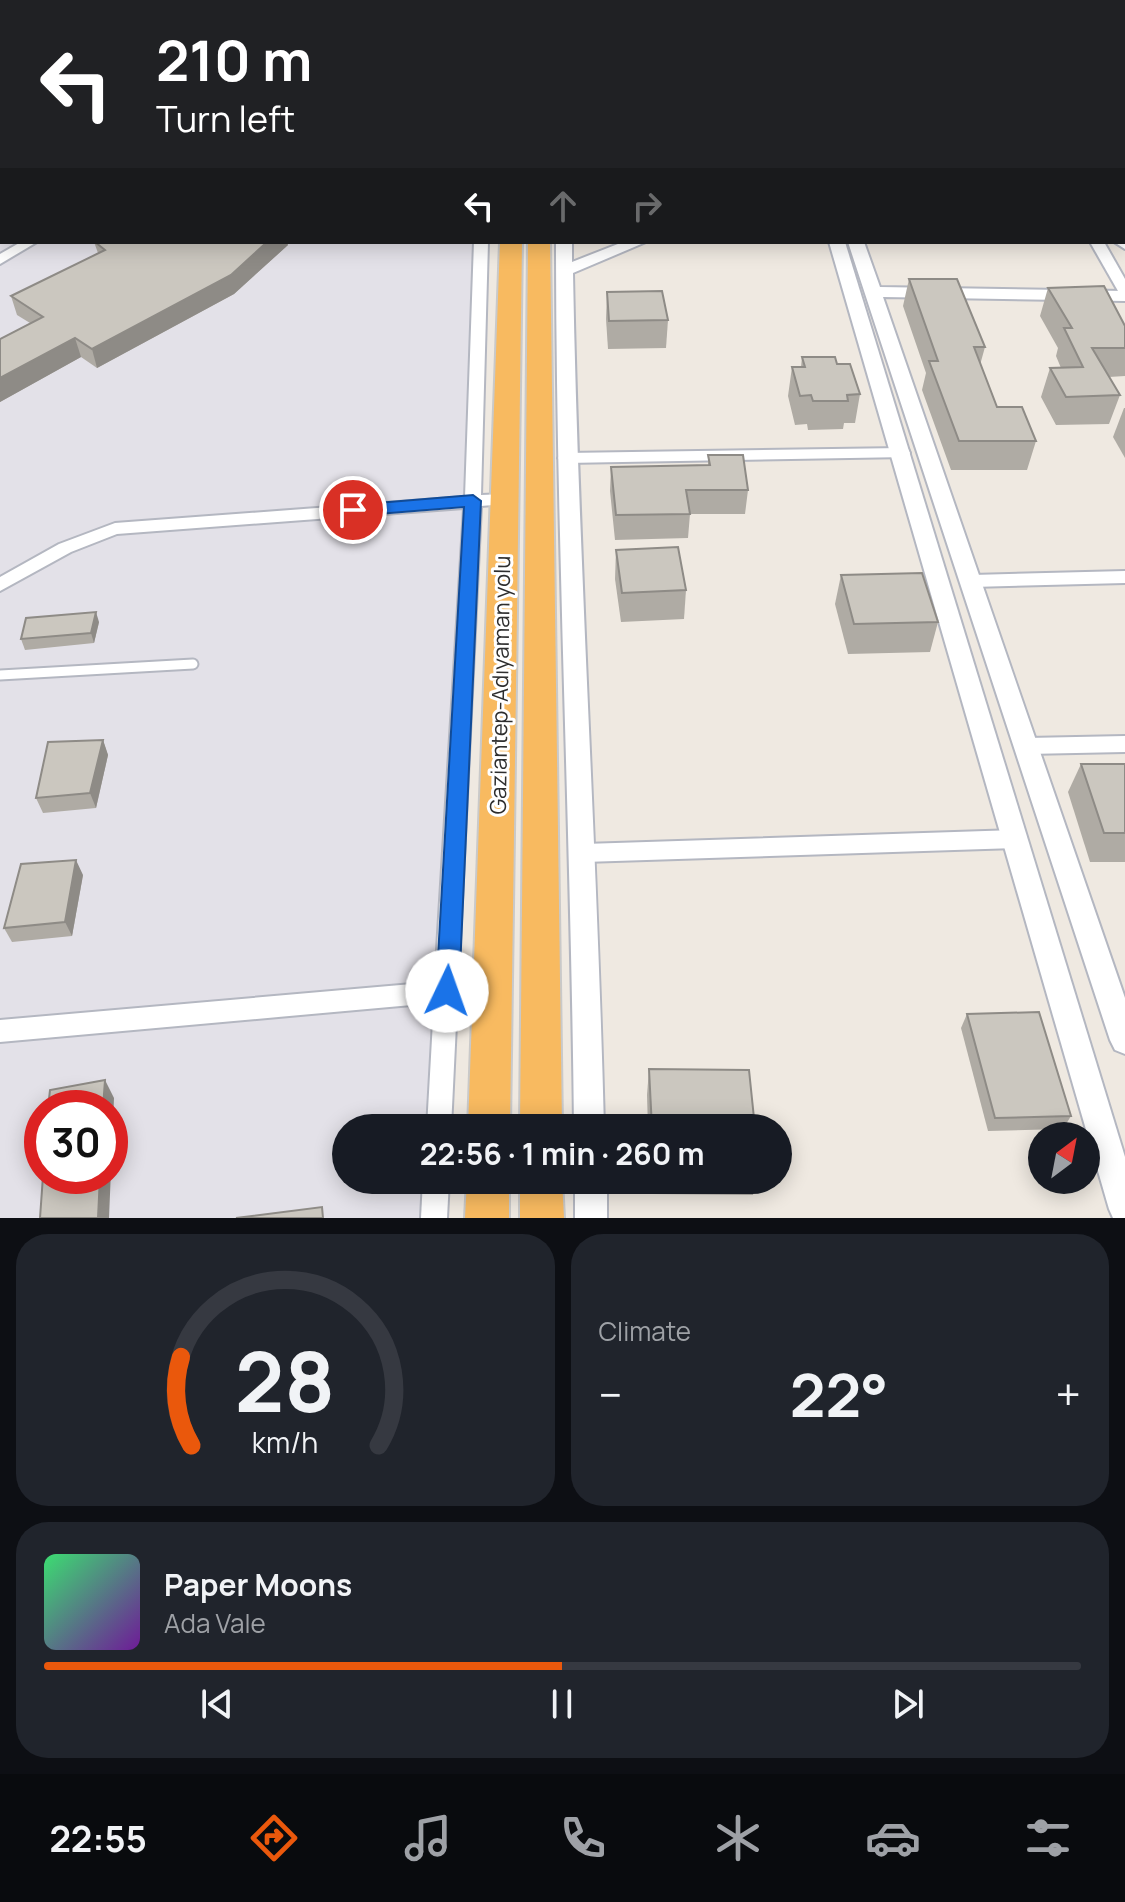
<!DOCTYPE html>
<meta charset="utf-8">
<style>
body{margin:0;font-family:Manrope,sans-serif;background:#20242c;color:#f1f3f6;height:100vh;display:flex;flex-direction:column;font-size:30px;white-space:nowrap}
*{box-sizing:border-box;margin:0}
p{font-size:26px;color:#9ea1a6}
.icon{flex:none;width:44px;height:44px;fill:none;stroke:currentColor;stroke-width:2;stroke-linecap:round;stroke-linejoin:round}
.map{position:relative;height:1218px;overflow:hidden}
.panel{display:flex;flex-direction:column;gap:16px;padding:16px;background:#0d0f14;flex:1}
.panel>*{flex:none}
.banner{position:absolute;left:0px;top:0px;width:1126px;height:244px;box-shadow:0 4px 20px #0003;background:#202124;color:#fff;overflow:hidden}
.needle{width:52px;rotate:32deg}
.buttons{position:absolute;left:1028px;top:1122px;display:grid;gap:16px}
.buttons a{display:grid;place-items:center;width:72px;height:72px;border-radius:50%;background:#171b24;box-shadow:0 4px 20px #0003;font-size:40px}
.speed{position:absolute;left:24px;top:1090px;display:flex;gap:16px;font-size:40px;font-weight:700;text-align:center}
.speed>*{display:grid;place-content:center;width:104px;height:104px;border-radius:50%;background:#171b24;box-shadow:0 4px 20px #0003;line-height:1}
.speed .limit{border:12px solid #d22;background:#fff;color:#111}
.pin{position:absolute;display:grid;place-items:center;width:68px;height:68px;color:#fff;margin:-34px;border:4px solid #fff;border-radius:50%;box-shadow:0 2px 8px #0007}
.me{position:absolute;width:88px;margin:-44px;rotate:3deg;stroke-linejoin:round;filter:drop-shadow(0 0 6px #0008)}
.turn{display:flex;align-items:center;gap:28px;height:168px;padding:0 24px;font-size:36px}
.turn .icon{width:104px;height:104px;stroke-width:2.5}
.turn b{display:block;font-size:56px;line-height:68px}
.lanes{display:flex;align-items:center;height:76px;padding:0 24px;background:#0003;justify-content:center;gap:40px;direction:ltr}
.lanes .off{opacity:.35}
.big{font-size:60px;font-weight:700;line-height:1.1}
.panel .card{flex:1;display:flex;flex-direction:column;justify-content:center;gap:12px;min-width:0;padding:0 28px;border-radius:32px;background:#20242c}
.panel .dial{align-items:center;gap:0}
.dial svg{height:208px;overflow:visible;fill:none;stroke:#363941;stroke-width:7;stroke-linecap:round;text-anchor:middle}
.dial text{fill:#f1f3f6;stroke:none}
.song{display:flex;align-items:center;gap:24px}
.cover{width:96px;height:96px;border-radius:12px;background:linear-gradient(135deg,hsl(140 70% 55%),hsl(280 70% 35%))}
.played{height:8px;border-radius:4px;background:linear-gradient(90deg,#ea580c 50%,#363941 50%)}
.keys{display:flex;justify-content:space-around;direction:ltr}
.heat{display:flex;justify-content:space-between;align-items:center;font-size:44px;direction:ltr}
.panel .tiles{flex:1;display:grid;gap:16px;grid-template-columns:1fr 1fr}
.card:last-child{grid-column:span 2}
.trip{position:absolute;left:332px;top:1114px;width:460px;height:80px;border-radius:40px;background:#171b24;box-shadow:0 4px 20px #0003;font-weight:700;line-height:80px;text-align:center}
.dock{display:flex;height:128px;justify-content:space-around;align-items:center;background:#090b0e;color:#9ea1a6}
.dock .icon{width:56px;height:56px}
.dock .on{color:#ea580c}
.dock b{font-size:36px;color:#f1f3f6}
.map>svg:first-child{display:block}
</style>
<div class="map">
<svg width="1125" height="1218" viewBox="0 0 1125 1218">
<rect width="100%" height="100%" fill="#efe9e1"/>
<path fill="#e3e1e8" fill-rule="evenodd" d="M0,0H487L2,2V242H487L448,1128H346V1180H446L445,1218H0ZM42,1108H110V1176H42Z"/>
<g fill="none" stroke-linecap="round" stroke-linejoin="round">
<defs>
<polyline id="service-far1" points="117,0 123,2"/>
<polyline id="service" points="0,675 193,664"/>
<g id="minor">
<rect x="757" y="0" width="10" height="2"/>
<polygon points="771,0 781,0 782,2 772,2"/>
<polygon points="1125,239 1125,249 1114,242 1124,242"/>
<polygon points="21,242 37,242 0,264 0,254"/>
<polygon points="474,242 488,242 481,495 505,494 513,499 505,504 481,506 451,1128 427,1128 434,1003 0,1042 0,1020 435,982 464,508 117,534 71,552 0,591 0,577 59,544 115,523 465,497"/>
<polygon points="1090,242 1104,242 1125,279 1125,295 1118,291"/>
<polygon points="902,448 908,449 910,453 908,457 566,463 558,458 566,453"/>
<polygon points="1125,571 1125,583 972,587 963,581 972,575"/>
<polygon points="1125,736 1125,752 1027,754 1020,751 1017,746 1020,741 1027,738"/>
<polygon points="1016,830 1023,833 1027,839 1023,845 1016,848 584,862 576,859 573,853 576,847 584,844"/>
<polygon points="423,1180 449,1180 447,1218 421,1218"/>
</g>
<g id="tertiary">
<rect x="1124" y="91" width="1" height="8"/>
<path d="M556,242H572V262L623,242H646L573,273C578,558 597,843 604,1128H574C571,833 556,536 556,242Z"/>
<polygon points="829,242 845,242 1125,1157 1125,1218 1113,1218 1109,1209"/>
<polygon points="848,242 864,242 880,287 1125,291 1125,301 883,297 1125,998 1125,1054 1115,1050 1110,1040"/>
<rect x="575" y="1180" width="32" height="38"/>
</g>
<rect id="primary" x="0" y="84" width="2" height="10"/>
<g id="trunk">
<polygon points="500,0 516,0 517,2 501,2"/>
<polygon points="500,242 522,242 510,1128 468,1128"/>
<polygon points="528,242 550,242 562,1128 520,1128"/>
<polygon points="467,1180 509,1180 509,1218 465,1218"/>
<polygon points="520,1180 562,1180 564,1218 520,1218"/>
</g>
</defs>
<use href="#service-far1" stroke="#b4b7c1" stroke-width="8"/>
<use href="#service" stroke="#b4b7c1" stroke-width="13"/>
<use href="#minor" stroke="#b4b7c1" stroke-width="4"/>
<use href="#tertiary" stroke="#b4b7c1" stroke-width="4"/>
<use href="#primary" stroke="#c9c9c9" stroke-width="4"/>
<use href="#trunk" stroke="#c9c9c9" stroke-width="4"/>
<use href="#service-far1" stroke="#fff" stroke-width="6"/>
<use href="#service" stroke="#fff" stroke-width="9"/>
<use href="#minor" fill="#fff" fill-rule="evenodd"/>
<use href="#tertiary" fill="#fff" fill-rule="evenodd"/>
<use href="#primary" fill="#f2d163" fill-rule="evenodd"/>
<use href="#trunk" fill="#f8ba60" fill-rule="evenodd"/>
</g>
<g fill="#afaba4">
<rect x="561" y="0" width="46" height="2"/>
<rect x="707" y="0" width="38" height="2"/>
<polygon points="2,93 2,119 0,119 0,94"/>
<rect x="1124" y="108" width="1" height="38"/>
<polygon points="94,242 288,245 234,294 97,368 81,357 0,402 0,339 30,323 17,315 11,296 98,253"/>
<polygon points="909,279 985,347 980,365 997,407 1036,441 1027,470 951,470 922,390 926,373 903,306"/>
<polygon points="1048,288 1125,326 1125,376 1109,377 1120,395 1109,424 1056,425 1041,397 1050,368 1061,368 1056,356 1058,348 1040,316"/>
<polygon points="607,292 668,320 666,348 608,349 606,319"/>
<polygon points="802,357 837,364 860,394 855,423 844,423 843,429 808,430 807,424 795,425 788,396 792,367 801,367"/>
<polygon points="1124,408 1125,408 1125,458 1113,437"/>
<polygon points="708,455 748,490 745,514 690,514 688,538 615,540 610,491 611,467 708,465"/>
<polygon points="616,550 686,590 684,619 621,622 615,579"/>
<polygon points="841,575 938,622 930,652 848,654 835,604"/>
<polygon points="99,622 94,643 25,650 21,639"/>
<polygon points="103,740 108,755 96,808 43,813 36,798"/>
<polygon points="1081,764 1125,764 1125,862 1090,862 1068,792"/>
<polygon points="83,875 72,936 12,942 4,928"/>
<polygon points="967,1014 1071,1116 1063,1129 988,1131 961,1028"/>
<polygon points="649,1069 755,1128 648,1128 647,1095"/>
<polygon points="651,1180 756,1180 753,1195 651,1194"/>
</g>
<g fill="#8e8b86">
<polygon points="377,0 405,0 402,2 374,2"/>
<polygon points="2,196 2,216 0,217 0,197"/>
<polygon points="267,242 287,242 288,245 234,294 97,368 92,349"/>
<polygon points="75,338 81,357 0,402 0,378"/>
<polygon points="96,612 99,622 94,643 91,633"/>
<polygon points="103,740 108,755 96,808 90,793"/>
<polygon points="76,860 83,875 72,936 65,922"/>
<polygon points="105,1080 114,1098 109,1218 98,1218 100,1176 110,1176 110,1108 103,1108"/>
</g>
<g fill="#cbc7bf" stroke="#8e8b86" stroke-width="2">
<polygon points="260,0 377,0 374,2 257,2"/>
<polygon points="716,0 741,0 742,2 717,2"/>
<rect x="0" y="26" width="2" height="18"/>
<polygon points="95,242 267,242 231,275 92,349 75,338 0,378 0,339 43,317 11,296 105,250"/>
<polygon points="909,279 957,279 985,347 974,347 997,407 1022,407 1036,441 959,441 929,361 938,361"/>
<polygon points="1104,286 1125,326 1125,348 1092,348 1120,395 1066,397 1050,368 1083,367 1064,328 1072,328 1048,288"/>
<polygon points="662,291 668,320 609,321 607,292"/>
<polygon points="802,357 835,357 837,364 850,364 860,394 847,395 848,401 813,401 811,395 800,396 792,367 805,367"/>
<polygon points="708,455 743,455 748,490 686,490 690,514 616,515 611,467 710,465"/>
<polygon points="678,547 686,590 622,593 616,550"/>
<polygon points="922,573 938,622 854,624 841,575"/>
<polygon points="96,612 91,633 21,639 26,618"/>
<polygon points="103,740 90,793 36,798 48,742"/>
<polygon points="1081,764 1125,764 1125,833 1104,833"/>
<polygon points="76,860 65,922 4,928 21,864"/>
<polygon points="1039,1012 1071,1116 995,1118 967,1014"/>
<polygon points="649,1069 749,1070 755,1128 652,1128"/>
<polygon points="105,1080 103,1108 48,1108 50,1090"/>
<polygon points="43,1176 100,1176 98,1218 40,1218"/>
<polygon points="322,1207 323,1218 236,1218"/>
</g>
<polygon fill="#1a73e8" stroke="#114b97" stroke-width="2" points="473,495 481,501 459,991 455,998 447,1001 439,998 436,991 464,507 353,516 345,510 353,505"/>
<g text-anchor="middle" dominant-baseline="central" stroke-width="6" stroke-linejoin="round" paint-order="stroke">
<g font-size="22" fill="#2e2e2e" stroke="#fff">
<text transform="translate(500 685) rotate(-89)">Gaziantep-Adıyaman yolu</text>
</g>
</g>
</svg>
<div class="buttons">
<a><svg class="needle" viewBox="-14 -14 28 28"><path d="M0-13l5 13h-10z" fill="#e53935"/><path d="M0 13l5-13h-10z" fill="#9ea1a6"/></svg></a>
</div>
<div class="speed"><div class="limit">30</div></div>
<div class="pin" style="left:353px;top:510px;background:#d93025"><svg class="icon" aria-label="arrive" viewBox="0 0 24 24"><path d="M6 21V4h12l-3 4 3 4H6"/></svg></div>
<svg class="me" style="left:447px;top:991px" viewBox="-20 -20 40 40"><circle r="19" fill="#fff"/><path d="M0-13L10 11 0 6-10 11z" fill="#1a73e8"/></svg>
<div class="trip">22:56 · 1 min · 260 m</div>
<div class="banner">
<div class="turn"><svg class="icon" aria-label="left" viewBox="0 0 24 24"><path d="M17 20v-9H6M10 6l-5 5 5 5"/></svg><div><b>210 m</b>Turn left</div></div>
<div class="lanes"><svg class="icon" aria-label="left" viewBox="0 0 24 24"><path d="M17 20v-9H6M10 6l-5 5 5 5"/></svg><svg class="icon off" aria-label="ahead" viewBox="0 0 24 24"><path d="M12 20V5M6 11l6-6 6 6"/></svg><svg class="icon off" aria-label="right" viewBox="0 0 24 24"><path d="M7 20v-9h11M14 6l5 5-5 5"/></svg></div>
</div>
</div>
<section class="panel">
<div class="tiles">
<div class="card dial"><svg viewBox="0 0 100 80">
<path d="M14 69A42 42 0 1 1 86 69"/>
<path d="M14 69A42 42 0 0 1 10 35" stroke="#ea580c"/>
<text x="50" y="56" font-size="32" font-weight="700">28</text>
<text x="50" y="72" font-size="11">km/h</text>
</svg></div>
<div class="card"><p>Climate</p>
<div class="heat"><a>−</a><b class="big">22°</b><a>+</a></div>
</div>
<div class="card">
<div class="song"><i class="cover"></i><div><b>Paper Moons</b><p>Ada Vale</p></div></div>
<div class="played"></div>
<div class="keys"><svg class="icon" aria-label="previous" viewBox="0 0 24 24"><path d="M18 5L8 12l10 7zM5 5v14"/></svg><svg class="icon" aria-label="pause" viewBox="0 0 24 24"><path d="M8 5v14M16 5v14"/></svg><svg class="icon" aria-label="next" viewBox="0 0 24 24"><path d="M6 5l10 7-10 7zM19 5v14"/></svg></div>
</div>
</div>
</section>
<nav class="dock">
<b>22:55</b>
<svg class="icon on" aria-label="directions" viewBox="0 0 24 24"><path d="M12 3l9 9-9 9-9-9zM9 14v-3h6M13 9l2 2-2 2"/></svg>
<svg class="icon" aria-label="music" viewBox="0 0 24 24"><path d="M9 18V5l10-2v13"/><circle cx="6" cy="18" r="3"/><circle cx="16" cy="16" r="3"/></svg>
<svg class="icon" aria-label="phone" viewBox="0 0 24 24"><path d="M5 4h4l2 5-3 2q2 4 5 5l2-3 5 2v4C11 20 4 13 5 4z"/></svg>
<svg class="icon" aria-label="climate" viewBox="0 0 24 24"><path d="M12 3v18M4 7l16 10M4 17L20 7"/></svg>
<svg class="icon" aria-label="car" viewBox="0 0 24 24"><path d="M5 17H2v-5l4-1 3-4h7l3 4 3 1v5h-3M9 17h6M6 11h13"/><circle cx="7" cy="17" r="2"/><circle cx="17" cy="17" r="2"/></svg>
<svg class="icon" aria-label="filters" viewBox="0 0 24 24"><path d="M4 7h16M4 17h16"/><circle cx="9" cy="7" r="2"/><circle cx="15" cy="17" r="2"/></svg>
</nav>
